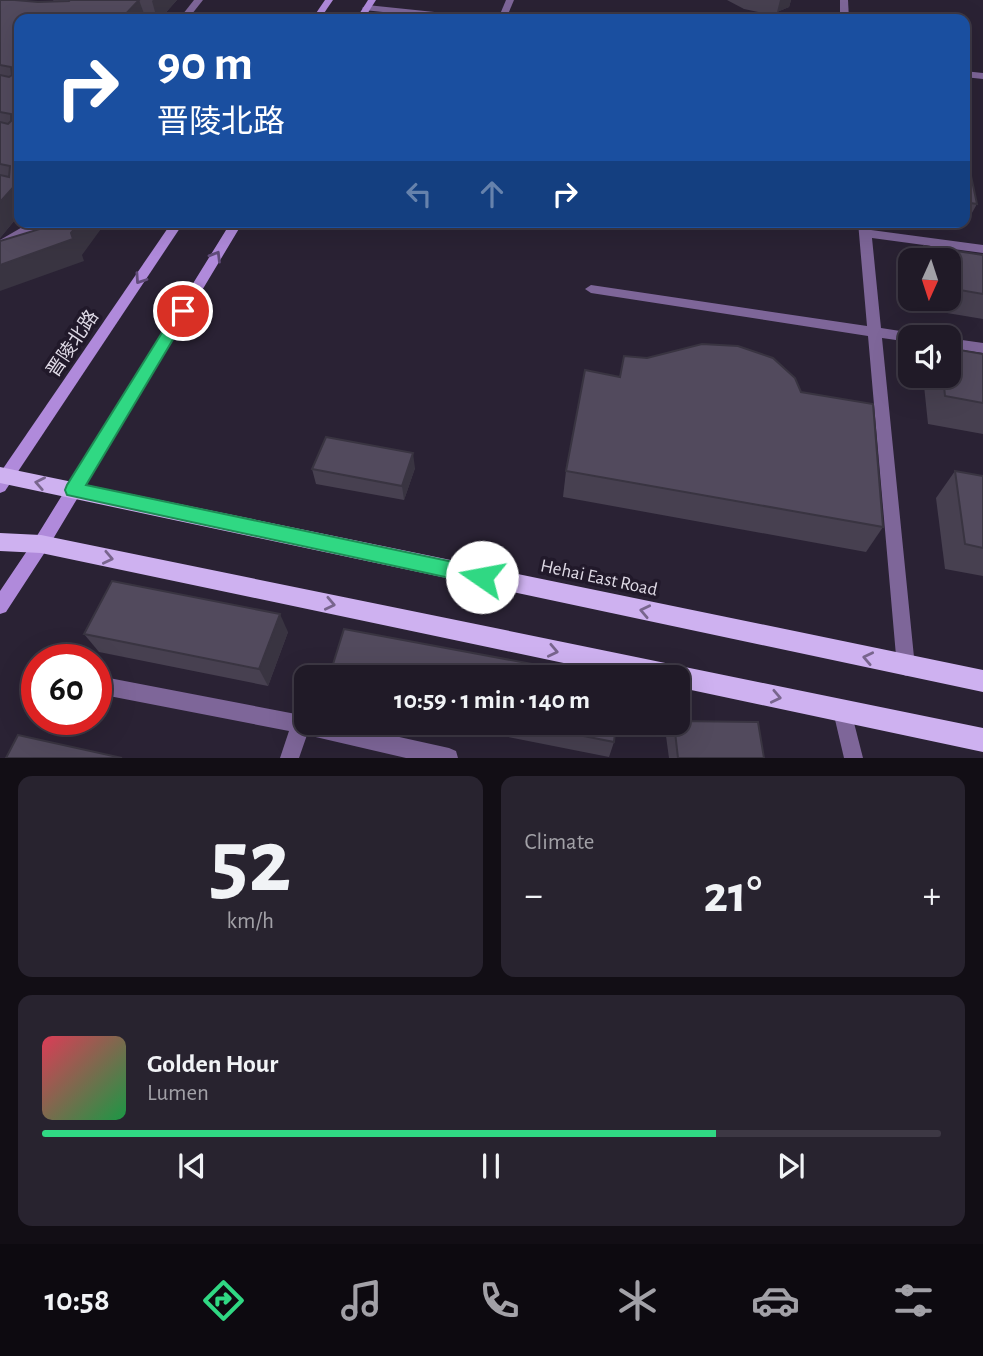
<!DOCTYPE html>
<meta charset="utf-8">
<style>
body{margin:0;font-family:"Alegreya Sans","Noto Sans SC",sans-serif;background:#28232f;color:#f1f3f6;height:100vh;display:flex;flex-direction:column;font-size:26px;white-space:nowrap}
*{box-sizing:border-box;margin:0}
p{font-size:23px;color:#a2a1a7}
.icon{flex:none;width:38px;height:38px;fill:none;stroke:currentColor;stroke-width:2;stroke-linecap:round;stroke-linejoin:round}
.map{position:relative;height:758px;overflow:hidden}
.side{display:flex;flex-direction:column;gap:18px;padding:18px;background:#120e15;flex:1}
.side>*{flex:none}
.guide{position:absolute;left:14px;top:14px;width:956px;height:214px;border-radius:14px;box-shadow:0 7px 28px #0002,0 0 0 2px #3d3844;background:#1a4fa0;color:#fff;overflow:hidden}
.needle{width:46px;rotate:183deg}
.fabs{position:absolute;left:898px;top:248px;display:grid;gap:14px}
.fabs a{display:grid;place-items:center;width:63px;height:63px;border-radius:14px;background:#201a27;box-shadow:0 7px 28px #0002,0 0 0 2px #3d3844;font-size:35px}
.speed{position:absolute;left:21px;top:644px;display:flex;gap:14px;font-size:35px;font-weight:700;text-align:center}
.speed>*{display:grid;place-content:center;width:91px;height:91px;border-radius:50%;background:#201a27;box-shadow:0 7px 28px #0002,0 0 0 2px #3d3844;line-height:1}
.speed .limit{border:10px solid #d22;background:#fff;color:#111}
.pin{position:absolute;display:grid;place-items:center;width:60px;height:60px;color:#fff;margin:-30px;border:4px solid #fff;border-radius:50%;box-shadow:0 2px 7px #0007}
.me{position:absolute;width:77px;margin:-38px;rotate:282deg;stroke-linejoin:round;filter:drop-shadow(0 0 5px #0008)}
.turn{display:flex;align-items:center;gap:24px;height:147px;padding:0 28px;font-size:32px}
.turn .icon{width:91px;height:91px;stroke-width:2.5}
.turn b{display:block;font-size:49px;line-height:60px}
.lanes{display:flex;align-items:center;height:66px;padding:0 28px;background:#0003;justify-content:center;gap:35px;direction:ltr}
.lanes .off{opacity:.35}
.big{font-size:52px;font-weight:600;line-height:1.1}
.side .tile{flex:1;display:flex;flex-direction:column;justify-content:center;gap:10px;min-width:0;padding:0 24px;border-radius:14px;background:#28232f}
.side .dial{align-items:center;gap:0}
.dial b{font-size:91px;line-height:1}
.song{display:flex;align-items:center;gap:21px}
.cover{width:84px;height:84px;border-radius:10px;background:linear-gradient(135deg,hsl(350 70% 55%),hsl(140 70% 35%))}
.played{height:7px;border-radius:4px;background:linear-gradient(90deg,#30d883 75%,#3d3844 75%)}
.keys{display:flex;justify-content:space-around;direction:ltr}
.heat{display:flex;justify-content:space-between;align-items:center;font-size:38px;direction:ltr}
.side .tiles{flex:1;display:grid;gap:18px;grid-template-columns:1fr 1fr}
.tile:last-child{grid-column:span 2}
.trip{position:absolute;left:294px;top:665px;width:396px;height:70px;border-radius:14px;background:#201a27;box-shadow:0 7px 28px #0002,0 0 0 2px #3d3844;font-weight:600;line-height:70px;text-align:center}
.tab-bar{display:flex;height:112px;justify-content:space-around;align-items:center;background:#0d0a10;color:#a2a1a7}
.tab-bar .icon{width:49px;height:49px}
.tab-bar .selected{color:#30d883}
.tab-bar b{font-size:32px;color:#f1f3f6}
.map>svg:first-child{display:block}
</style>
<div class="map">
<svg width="983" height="758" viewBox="0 0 983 758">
<rect width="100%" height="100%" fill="#2a2234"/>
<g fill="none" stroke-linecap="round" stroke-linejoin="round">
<g fill="#7e6699" fill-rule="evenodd">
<polygon points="194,0 203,0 188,19 179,19"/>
<polygon points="506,0 514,0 506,19 498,19"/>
<polygon points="840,0 848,0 849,19 840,19"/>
<polygon points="367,5 473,16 478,19 449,19 364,10 362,8"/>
<polygon points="964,71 983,73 983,79 964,77"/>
<polygon points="31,222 44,222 37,231 0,249 0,240"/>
<polygon points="858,222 870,222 871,230 983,245 983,253 872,238 881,328 913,333 920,338 910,338 910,342 882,338 915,667 912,673 906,676 900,673 897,667 868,336 591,293 585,289 591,285 867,326"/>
<polygon points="948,338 983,343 983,353 948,348"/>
<polygon points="109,678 301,715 306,716 306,723 336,723 449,748 456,751 458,758 406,758 307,735 299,758 280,758 289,731 109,696 103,693 100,687 103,681"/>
</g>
<polygon fill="#7e6699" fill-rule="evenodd" points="842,702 849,704 851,711 863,758 844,758 833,711 835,704"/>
<g fill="#b08adb" fill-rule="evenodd">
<polygon points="325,0 333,0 320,19 312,19"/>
<polygon points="368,0 376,0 364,19 356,19"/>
<polygon points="172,222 184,222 5,491 0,493 0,473"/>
<polygon points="231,222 243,222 47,549 6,612 0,614 0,591 35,539"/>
</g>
<g fill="#ceb1f0" fill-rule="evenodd">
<polygon points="0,467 983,670 983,692 0,483"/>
<polygon points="0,533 41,535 983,728 983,752 677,687 677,677 630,677 41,553 0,551"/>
</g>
</g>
<g fill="#474050">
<polygon points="0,0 38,2 54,2 53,0 177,0 160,19 19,19 19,215 0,238"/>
<polygon points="727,0 791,0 789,7 777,12 763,13 744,9"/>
<polygon points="964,170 977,204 964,227 935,222 964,222"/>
<polygon points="924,246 983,255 983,319 917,308 916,299 948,299 948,261 917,261"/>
<polygon points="983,354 983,434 928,424 923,376 948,376"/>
<polygon points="647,358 801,392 883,527 866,552 563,497 566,471 620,377"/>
<polygon points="415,468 404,500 316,484 312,469"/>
<polygon points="955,471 983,476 983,576 945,569 936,498"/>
<polygon points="288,632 268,686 99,652 84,634"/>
<polygon points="438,723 616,723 614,742 609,757"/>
<polygon points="673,723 677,723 764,758 669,758 666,736"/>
</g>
<g fill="#393441">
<polygon points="139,0 146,19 121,19"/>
<polygon points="153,0 177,0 160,19 157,19 152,1"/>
<polygon points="780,0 791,0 789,7 777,12"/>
<polygon points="19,181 19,215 0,238 0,202"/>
<polygon points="80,222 106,222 82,255 84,261 0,291 0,265 71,233"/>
<polygon points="413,453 415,468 404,500 402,486"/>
<polygon points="280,614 288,632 268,686 259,669"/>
</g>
<g fill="#524a5d" stroke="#393441" stroke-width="2">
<polygon points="0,0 15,0 38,2 69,1 70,0 139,0 121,19 19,19 19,181 0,202 0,175 9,177 10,166 0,164 0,122 8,124 11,121 11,114 0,112 0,75 9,77 12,75 11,67 0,65"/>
<polygon points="964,170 970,171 977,204 964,202"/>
<polygon points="46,222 80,222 71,233 73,239 0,265 0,241 40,229"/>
<polygon points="924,246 983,255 983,294 948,288 948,261 926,261"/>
<polygon points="702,344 738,346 773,358 795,378 801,392 873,404 883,527 566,471 585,370 620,377 624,356 647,358"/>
<polygon points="948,348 983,354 983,403 945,396 943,376 948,376"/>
<polygon points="326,437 413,453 402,486 312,469"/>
<polygon points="955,471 983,476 983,548 965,544"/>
<polygon points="112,581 280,614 259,669 84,634"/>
<polygon points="344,629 602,677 329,677"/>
<polygon points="677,721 758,722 764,758 678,758 674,723 677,723"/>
<polygon points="518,723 616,723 614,742"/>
<polygon points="18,735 122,758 6,758"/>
</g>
<defs><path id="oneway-chevron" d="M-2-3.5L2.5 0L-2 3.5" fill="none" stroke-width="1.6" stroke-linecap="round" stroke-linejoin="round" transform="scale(1.75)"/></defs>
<g stroke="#614c7a">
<use href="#oneway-chevron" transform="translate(216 256) rotate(-59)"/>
<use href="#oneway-chevron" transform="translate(140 279) rotate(124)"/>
</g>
<g stroke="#78658d">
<use href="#oneway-chevron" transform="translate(40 483) rotate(-169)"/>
<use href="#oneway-chevron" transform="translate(108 558) rotate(12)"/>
<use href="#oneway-chevron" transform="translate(330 604) rotate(12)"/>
<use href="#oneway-chevron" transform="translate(645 611) rotate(-168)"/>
<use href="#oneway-chevron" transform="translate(553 651) rotate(12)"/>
<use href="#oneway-chevron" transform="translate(868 658) rotate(-168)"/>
<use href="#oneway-chevron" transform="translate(776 697) rotate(12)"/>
</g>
<polygon fill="#30d883" stroke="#1f8c55" stroke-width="2" points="183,305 190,311 86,485 482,568 489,571 491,577 489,583 482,585 67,495 65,490 67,485 178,307"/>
<g text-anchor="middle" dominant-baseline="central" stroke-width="7" stroke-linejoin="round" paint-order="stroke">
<g font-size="19" fill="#ded9e5" stroke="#21192a">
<text transform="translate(73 344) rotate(-56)">晋陵北路</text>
<text transform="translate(599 578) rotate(12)">Hehai East Road</text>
</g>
</g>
</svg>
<div class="fabs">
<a><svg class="needle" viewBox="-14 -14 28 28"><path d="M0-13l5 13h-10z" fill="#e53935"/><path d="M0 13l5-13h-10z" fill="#a2a1a7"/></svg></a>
<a><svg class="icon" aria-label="sound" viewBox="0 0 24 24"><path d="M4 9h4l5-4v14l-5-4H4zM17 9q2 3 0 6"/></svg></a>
</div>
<div class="speed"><div class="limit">60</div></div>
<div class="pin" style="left:183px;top:311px;background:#d93025"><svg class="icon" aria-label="arrive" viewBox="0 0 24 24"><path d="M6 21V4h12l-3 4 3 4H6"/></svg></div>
<svg class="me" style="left:482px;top:577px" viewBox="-20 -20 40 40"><circle r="19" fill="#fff"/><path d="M0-13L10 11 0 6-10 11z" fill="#30d883"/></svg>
<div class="trip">10:59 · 1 min · 140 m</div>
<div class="guide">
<div class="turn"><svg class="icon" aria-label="right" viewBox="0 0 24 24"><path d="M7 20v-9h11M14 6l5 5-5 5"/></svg><div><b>90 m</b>晋陵北路</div></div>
<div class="lanes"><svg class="icon off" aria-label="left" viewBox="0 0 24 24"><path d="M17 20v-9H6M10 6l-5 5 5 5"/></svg><svg class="icon off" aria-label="ahead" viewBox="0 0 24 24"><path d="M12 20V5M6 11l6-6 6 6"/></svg><svg class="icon" aria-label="right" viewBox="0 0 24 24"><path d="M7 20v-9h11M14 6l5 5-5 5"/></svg></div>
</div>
</div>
<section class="side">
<div class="tiles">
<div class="tile dial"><b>52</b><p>km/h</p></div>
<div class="tile"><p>Climate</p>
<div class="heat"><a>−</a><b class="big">21°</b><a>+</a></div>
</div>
<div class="tile">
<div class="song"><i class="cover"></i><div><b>Golden Hour</b><p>Lumen</p></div></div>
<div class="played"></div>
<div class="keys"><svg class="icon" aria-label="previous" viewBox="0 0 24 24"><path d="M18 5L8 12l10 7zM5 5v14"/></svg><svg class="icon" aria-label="pause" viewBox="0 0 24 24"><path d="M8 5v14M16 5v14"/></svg><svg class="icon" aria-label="next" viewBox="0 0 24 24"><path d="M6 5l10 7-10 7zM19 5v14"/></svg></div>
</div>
</div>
</section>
<nav class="tab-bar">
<b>10:58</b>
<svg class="icon selected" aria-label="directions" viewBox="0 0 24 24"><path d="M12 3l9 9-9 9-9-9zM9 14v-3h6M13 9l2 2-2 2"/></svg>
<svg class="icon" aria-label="music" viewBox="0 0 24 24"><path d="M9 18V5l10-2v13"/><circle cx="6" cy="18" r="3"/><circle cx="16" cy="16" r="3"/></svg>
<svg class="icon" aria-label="phone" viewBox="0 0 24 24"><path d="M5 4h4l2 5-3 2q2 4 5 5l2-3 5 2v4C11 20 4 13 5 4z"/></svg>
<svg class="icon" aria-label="climate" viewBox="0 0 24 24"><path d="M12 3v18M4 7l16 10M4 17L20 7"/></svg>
<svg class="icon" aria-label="car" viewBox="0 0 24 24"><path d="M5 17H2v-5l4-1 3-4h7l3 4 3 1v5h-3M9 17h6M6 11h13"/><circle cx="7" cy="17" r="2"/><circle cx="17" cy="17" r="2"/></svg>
<svg class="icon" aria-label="filters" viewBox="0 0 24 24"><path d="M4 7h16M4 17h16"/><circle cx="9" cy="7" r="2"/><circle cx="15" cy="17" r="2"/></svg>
</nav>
